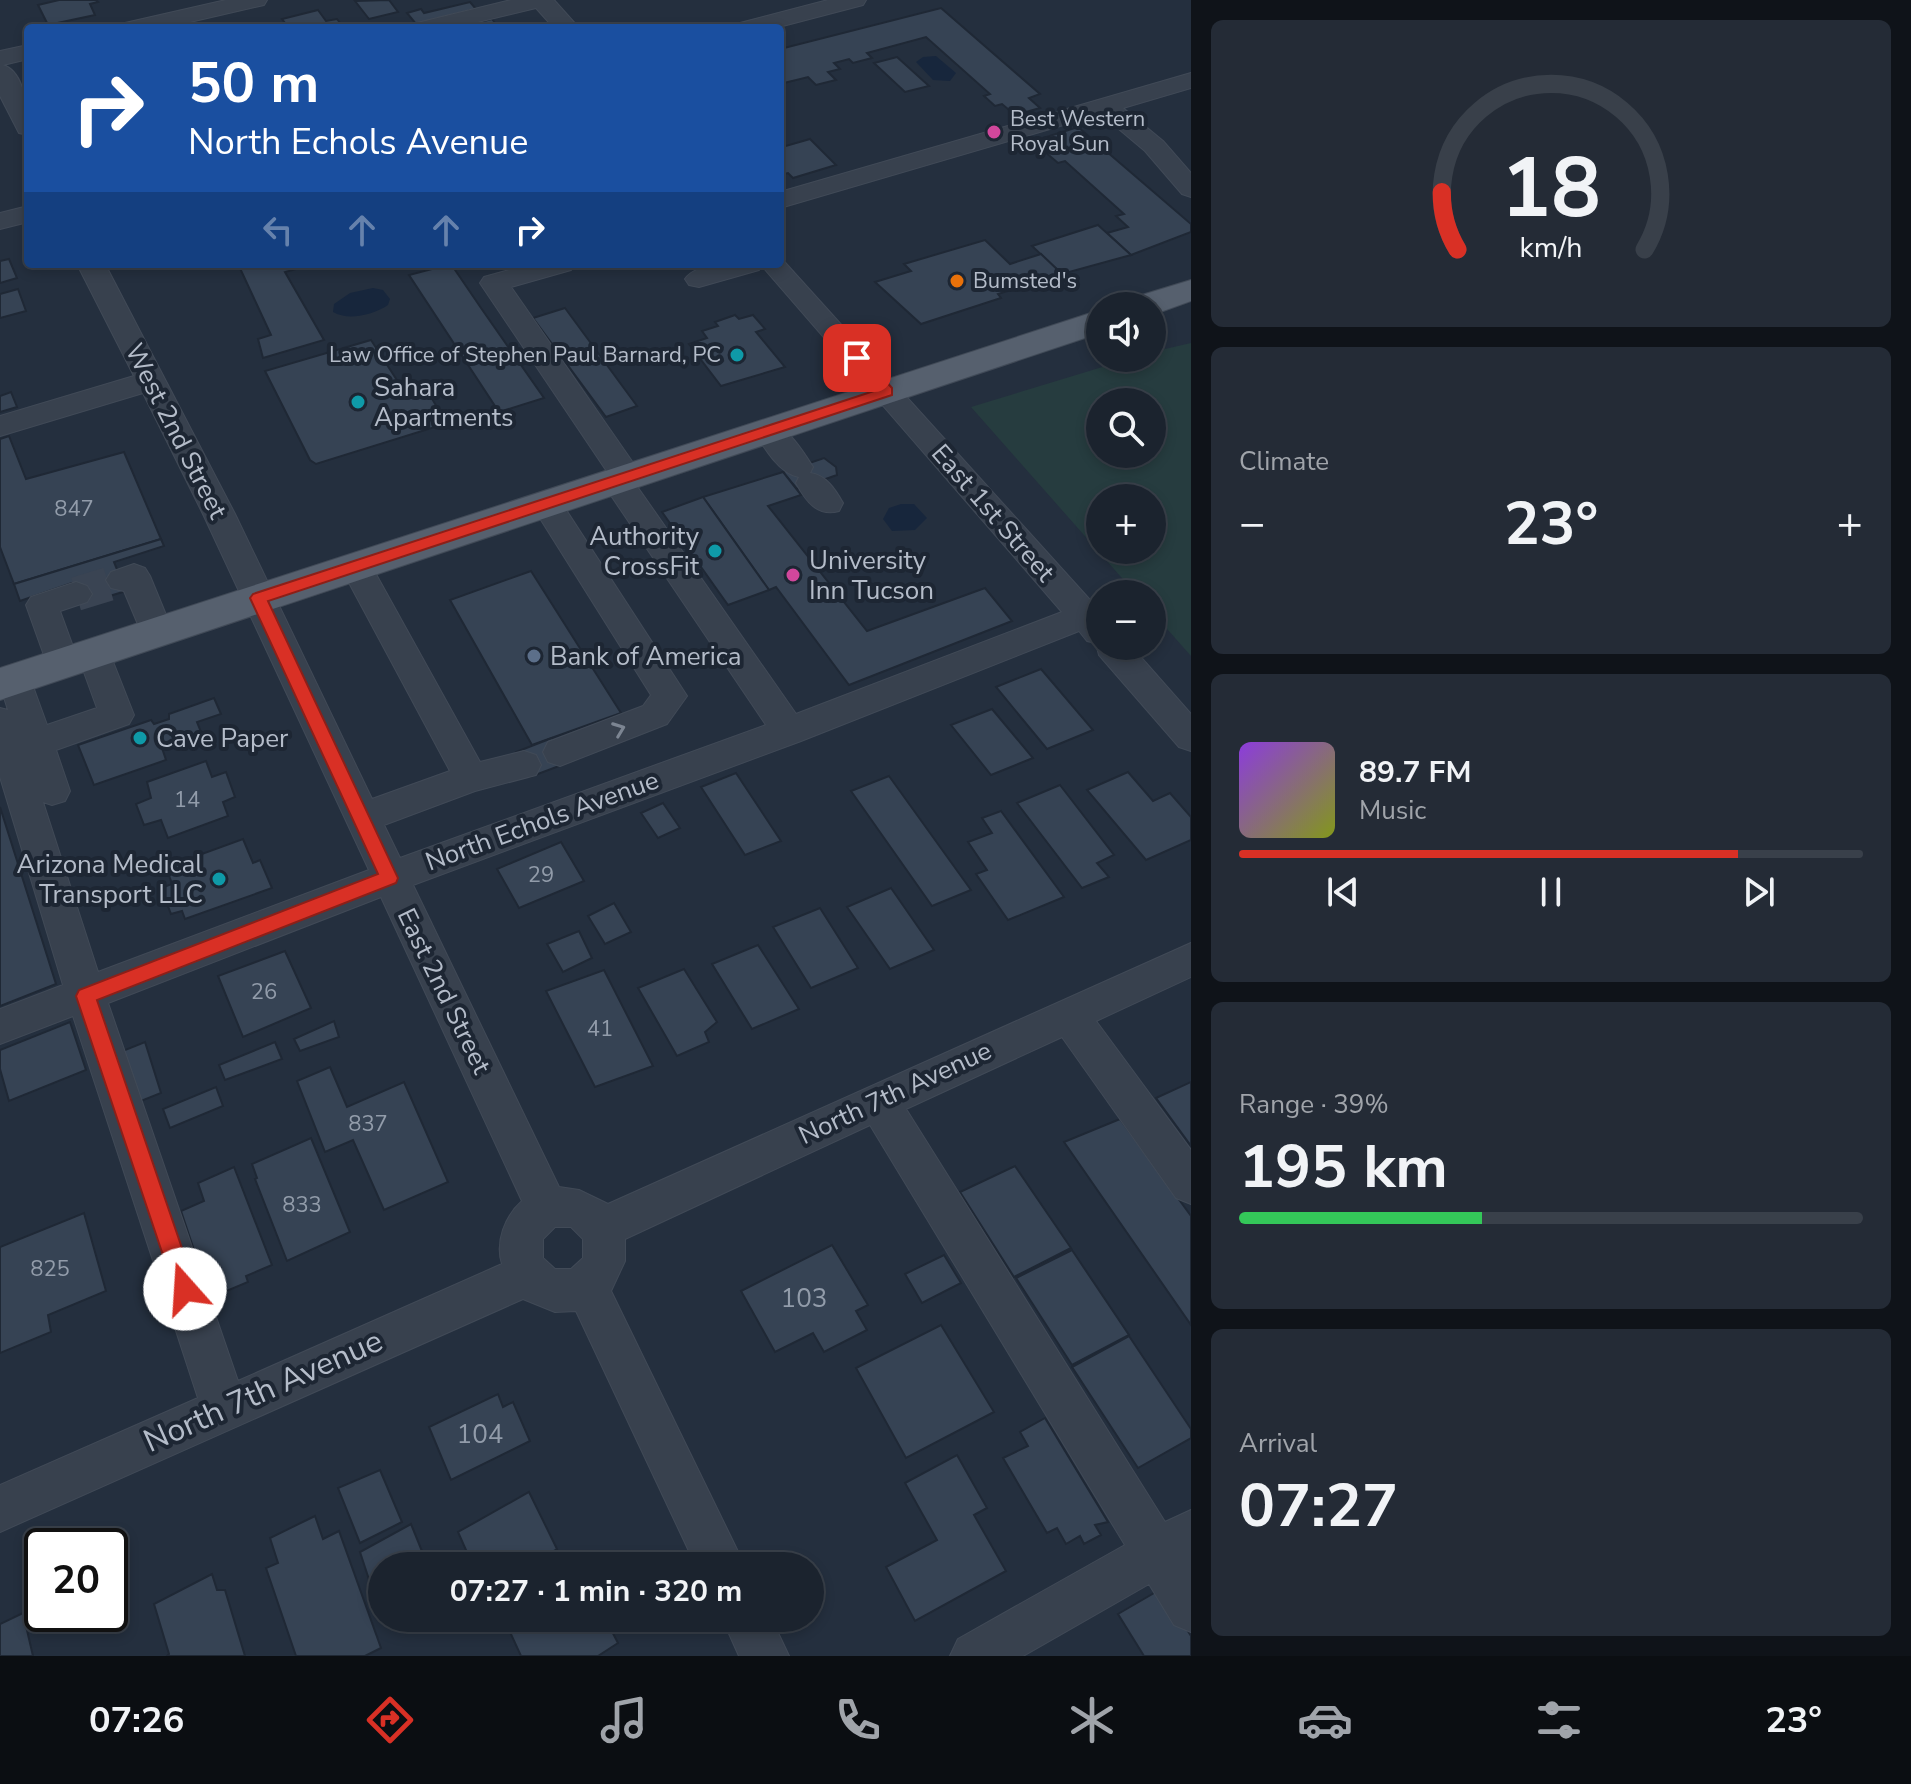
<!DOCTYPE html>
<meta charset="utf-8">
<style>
body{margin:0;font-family:"Nunito Sans",sans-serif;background:#242b36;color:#f1f3f6;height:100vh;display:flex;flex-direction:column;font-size:30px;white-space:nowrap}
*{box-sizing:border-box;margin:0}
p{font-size:26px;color:#a0a4aa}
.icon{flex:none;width:44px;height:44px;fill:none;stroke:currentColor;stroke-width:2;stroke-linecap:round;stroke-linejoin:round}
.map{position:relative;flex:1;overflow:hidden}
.side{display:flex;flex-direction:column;gap:20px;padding:20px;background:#0f1319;width:720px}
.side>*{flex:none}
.hud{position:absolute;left:24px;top:24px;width:760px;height:244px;border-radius:8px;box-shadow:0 4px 12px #0003,0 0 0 2px #39404a;background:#1a4fa0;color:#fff;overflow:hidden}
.tools{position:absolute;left:1086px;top:292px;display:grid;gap:16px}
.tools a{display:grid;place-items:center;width:80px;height:80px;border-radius:50%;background:#1b232e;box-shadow:0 4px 12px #0003,0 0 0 2px #39404a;font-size:40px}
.speed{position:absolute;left:24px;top:1528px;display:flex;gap:16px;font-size:40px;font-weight:700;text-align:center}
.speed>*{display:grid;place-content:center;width:104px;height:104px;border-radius:50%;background:#1b232e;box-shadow:0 4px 12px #0003,0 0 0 2px #39404a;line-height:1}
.speed .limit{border:4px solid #111;border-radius:12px;background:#fff;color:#111}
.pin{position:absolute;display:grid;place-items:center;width:68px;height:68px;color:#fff;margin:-34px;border-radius:16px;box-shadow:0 4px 12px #0006}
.me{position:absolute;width:88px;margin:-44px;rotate:341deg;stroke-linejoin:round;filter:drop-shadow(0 0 6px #0008)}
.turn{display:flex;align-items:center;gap:28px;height:168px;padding:0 32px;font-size:36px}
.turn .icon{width:104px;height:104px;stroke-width:2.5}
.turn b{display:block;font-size:56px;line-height:68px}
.lanes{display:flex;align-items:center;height:76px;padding:0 32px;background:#0003;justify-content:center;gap:40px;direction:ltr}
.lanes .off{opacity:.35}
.big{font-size:60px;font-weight:700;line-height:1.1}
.side .tile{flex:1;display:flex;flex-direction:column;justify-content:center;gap:12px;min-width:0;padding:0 28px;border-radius:12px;background:#242b36}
.side .dial{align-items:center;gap:0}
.dial svg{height:208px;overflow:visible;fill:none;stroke:#39404a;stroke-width:7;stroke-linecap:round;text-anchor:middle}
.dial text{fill:#f1f3f6;stroke:none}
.song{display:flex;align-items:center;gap:24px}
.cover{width:96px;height:96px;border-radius:12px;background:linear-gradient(135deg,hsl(270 70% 55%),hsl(70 70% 35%))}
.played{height:8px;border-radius:4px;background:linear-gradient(90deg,#d93025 80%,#39404a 80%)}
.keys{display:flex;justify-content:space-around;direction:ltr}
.heat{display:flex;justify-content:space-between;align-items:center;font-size:44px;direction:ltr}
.charge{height:12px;border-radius:6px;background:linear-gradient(90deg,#34c759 39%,#39404a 0)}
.trip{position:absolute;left:368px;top:1552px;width:456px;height:80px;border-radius:40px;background:#1b232e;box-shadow:0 4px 12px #0003,0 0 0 2px #39404a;font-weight:700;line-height:80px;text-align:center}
.tabs{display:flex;height:128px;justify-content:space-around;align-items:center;background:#0b0e12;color:#a0a4aa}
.tabs .icon{width:56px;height:56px}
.tabs .selected{color:#d93025}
.tabs b{font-size:36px;color:#f1f3f6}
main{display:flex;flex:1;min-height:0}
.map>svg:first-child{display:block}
</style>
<main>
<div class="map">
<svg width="1191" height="1656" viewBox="0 0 1191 1656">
<rect width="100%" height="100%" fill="#242f3e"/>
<path fill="#263c3f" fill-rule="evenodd" d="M1191,343V656L1152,612V594H1136L971,407L1132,358H1152V352ZM1100,402H1152V454H1100ZM1100,498H1152V550H1100Z"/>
<g fill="#17263c">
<polygon points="936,56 956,73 950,81 933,80 916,62 923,57"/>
<path d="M373,288L383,290L390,299L388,305C373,315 348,321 333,312L334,304L350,293Z"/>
<polygon points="901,504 914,504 927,518 915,530 892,531 883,519 889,508"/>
</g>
<g fill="#364354" stroke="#1f2835" stroke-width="2">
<polygon points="59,0 96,0 98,2 90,4 95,15 48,25 38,5"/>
<polygon points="389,0 398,12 369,19 355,1"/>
<polygon points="470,2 476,9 416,24 407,13 421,9 424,13"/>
<polygon points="941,8 1040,94 1029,98 1040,108 1015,115 1002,104 995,106 984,96 990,94 926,37 867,53 872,58 853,63 849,59 834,63 840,69 828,72 836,80 816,85 808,77 780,84 780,49"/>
<polygon points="318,10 326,21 337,19 344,28 289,28 282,19"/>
<polygon points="492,19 499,28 474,28 471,24"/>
<polygon points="897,57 929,86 905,92 874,63"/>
<polygon points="1078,127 1191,224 1191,232 1131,255 1107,233 1128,227 1116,216 1124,214 1065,161 1058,163 1044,151 1052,149 1040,139"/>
<polygon points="810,139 836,165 793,178 788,173 780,175 780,141 786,146"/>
<polygon points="1098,225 1131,255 1062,274 1032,246"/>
<polygon points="985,240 1010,264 1041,254 1062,274 998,294 1001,298 921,324 875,282 911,271 904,264"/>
<polygon points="9,259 17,278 0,283 0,261"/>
<polygon points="238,264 314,264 285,272 324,340 263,358 258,339 271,335"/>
<polygon points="451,264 481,308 544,398 499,412 409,275"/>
<polygon points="18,289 26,311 0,318 0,294"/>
<polygon points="565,308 637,406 606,417 533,318"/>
<polygon points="735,315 739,319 753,315 765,329 756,332 785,367 721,386 689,344 707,338 702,331 718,326 715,322"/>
<polygon points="371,340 404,391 424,385 441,414 429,417 435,427 316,464 310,460 265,371"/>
<polygon points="11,392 17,407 0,412 0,396"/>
<polygon points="9,436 26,479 124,452 161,539 14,584 0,547 0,439"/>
<polygon points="824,458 836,467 837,475 797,489 783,472"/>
<polygon points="783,472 801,495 768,506 867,631 985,588 1012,621 849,685 776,587 769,590 703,497"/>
<polygon points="703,497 769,590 728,605 662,512"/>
<polygon points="161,539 164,546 114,562 126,591 80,605 72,583 20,601 14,584"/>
<polygon points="531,571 621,713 532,745 450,600"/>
<polygon points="1041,669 1093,730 1047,749 996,687"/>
<polygon points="214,698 221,714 197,722 201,732 161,745 166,760 94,785 78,745 151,720 154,724 169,719 169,714"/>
<polygon points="992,709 1033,758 991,775 951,725"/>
<polygon points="552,738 567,763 530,777 516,752"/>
<polygon points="206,761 212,777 226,772 235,797 223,802 228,816 168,838 161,820 144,825 136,804 151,798 147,782"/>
<polygon points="1128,772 1153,801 1170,793 1191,817 1191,840 1146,860 1087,790"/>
<polygon points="736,773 781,841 745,855 701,787"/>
<polygon points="889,776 971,890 932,906 851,791"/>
<polygon points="1060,785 1114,855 1097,863 1109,877 1082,888 1017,803"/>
<polygon points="663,803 680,828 658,838 641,813"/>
<polygon points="0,807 56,984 0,1006"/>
<polygon points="1001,811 1064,897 1008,920 976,874 987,870 968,842 992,833 982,818"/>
<polygon points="243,839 253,863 260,860 272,888 185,919 182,911 171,914 161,888 172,884 166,867"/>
<polygon points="561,842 584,881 519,908 497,869"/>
<polygon points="891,888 934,950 890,969 847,907"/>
<polygon points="614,903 631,932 605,944 588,916"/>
<polygon points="820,908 858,968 811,988 773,927"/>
<polygon points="579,931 592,958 563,972 547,944"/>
<polygon points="758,945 799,1009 752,1029 712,964"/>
<polygon points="285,951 311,1008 243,1037 218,976"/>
<polygon points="684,969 717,1022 705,1032 709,1042 677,1056 638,988"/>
<polygon points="604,970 653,1066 595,1087 546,991"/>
<polygon points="334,1021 339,1037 300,1051 294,1039"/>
<polygon points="70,1022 86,1070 9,1101 0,1069 0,1050"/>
<polygon points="145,1042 161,1093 136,1103 120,1052"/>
<polygon points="275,1042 282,1059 225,1080 219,1065"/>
<polygon points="330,1067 347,1107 404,1082 448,1182 384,1210 353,1140 325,1152 297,1081"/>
<polygon points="1191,1082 1191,1146 1156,1098"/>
<polygon points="216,1087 223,1106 170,1128 163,1109"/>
<polygon points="1120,1119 1191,1216 1191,1325 1064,1142"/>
<polygon points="311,1138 350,1232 287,1261 255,1179 257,1178 252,1164"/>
<polygon points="1015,1166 1071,1248 1014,1277 960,1192"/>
<polygon points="234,1167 272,1265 246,1276 248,1282 210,1298 181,1211 204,1201 198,1183"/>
<polygon points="84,1213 106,1291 48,1315 51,1332 0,1353 0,1247"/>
<polygon points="832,1245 868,1305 856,1311 867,1330 824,1352 813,1333 775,1352 741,1291"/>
<polygon points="1072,1250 1129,1335 1072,1365 1016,1278"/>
<polygon points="944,1255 961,1283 922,1303 905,1274"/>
<polygon points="941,1325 994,1412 906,1458 856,1368"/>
<polygon points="1129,1336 1191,1429 1191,1438 1138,1468 1072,1367"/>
<polygon points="498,1394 503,1407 513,1402 530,1441 451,1480 429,1427"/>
<polygon points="1045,1418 1108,1522 1095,1525 1101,1535 1084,1544 1080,1536 1066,1544 1057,1528 1047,1533 1003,1458 1028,1446 1020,1432"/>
<polygon points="957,1455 987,1508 974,1515 1006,1571 915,1621 886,1567 937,1540 905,1483"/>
<polygon points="380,1470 402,1522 360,1543 338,1488"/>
<polygon points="529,1492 557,1549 528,1566 473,1566 458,1532"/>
<polygon points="315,1516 323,1539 339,1531 381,1648 365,1656 296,1656 266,1568 278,1563 270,1538"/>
<polygon points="411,1524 428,1566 382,1566 382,1609 379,1610 360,1552"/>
<polygon points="212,1574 217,1590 225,1590 245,1656 167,1656 169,1654 154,1604"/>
<polygon points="1161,1589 1191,1636 1191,1656 1144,1656 1118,1614"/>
<polygon points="23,1613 33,1656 0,1656 0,1624"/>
<polygon points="605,1618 618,1643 598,1656 521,1656 504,1619"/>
</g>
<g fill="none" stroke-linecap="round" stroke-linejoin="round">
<polyline stroke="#3a4453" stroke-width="34" stroke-dasharray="34 17" stroke-linecap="butt" points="76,594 122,580"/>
<defs>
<g id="minor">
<polygon points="226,0 267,0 264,5 164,28 121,28 125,23"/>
<polygon points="511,0 554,0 579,28 554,28 536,8 453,28 413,28 417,23"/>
<polygon points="828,0 866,0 863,5 775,28 736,28 740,23"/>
<path d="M28,45V59L3,65C26,72 28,115 28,135L19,133L0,96V51Z"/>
<polygon points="1191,73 1191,88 1123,108 1163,141 1191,173 1191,197 1182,194 1145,151 1101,114 780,208 780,192"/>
<polygon points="28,206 28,222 0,229 0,213"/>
<path d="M780,257L1100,611V646H1131L1191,714V751L1179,747L1099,655L1096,643L1087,641L1079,631L801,741L413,885L559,1187L579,1190L608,1204L1191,943V977L1096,1021L1191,1150V1204L1176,1198L1062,1037L906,1109L1165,1522L1191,1510V1632L1174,1625L1149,1584L1023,1656H950L958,1639L1125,1545L870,1125L625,1239V1261L611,1291L745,1566H696L576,1311L555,1312L523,1299L0,1532V1485L198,1398L73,1016L0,1044V1009L63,985L0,777V708L8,710L0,685L3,670L15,666L27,670L47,725L97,708L77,653L82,644L94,640L106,644L134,715L129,724L56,750L70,791L65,801L52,805L43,802L98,972L369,870L203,514L143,393L0,436V416L134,376L77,264H105L235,514L372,799L450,771L340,566L345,558L356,554L367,558L480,762L524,751L536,755L541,765L536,775L475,791L384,825L400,858L766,725L606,488L602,481L608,473L480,283L484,277L531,264H575L571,270L511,287L638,470L642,477L636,485L796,714L1062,612L762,266L759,270L699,287L689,285L685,279C699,258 757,264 780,264ZM381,897L522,1201C505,1216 495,1242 502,1264L238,1381L108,1003ZM555,1227H571L583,1239V1258L571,1269H555L543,1258V1239Z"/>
<path d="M769,421C787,426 803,451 813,467L810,473C826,475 835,489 843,503L839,511C817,517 806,501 796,483L799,477C780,474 764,448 754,431L759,424Z"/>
<polygon points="546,493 557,496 687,696 667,724 560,766 548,762 543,752 548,742 643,706 651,695 531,504 535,496"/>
<polygon points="134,564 145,568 150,576 173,632 169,641 157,644 145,641 124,591 111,588 106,580 111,572"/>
<polygon points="76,582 87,586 92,594 87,602 60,611 79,663 74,672 62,676 50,672 26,605 31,597"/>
<polygon points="722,1618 771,1618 789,1656 739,1656"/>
</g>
<g id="major">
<polygon points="1191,280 1191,301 1152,315 1152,306 1127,306 1132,298"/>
<polygon points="1100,310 1100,333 0,700 0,668"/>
</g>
</defs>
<use href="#minor" stroke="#414a57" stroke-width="2"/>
<use href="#major" stroke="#414a57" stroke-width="2"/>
<use href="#minor" fill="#38414e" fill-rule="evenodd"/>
<use href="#major" fill="#56606e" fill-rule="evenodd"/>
</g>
<defs><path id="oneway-chevron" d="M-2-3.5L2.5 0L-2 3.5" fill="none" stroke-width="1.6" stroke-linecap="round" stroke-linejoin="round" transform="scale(2)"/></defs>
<use stroke="#7c8592" href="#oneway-chevron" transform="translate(619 729) rotate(-21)"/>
<polygon fill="#d93025" stroke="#8d1f18" stroke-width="2" points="857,354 862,355 892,388 892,395 268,601 398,878 396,883 97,1000 196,1289 192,1297 185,1300 177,1297 76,996 79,990 378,874 250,598 253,594 877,390 850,358"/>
<g fill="#d1479c" stroke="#1d2633" stroke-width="3">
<circle cx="994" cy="132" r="8"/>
<circle cx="793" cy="575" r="8"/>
</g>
<circle fill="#e8710a" stroke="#1d2633" stroke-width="3" cx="957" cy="281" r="8"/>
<g fill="#0f9aa8" stroke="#1d2633" stroke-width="3">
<circle cx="737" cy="355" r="8"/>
<circle cx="358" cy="402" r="8"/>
<circle cx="715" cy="551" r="8"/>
<circle cx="140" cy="738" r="8"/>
<circle cx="219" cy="879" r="8"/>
</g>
<circle fill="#5c6f8a" stroke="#1d2633" stroke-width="3" cx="534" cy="656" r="8"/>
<g text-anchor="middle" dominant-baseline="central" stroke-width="8" stroke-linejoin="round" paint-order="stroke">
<g font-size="22" fill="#b4bcc9" stroke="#1d2633" text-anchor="start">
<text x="1010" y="119">Best Western<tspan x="1010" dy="25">Royal Sun</tspan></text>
<text x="973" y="281">Bumsted's</text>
<text x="721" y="355" text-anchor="end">Law Office of Stephen Paul Barnard, PC</text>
</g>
<g font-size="22" fill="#929caa">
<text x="74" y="509">847</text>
<text x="187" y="800">14</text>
<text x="541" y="875">29</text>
<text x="264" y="992">26</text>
<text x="600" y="1029">41</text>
<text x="368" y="1124">837</text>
<text x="302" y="1205">833</text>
<text x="50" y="1269">825</text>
</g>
<g font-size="26" fill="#b4bcc9" stroke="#1d2633" text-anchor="start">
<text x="374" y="387">Sahara<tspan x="374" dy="30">Apartments</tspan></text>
<text x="699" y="536" text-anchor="end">Authority<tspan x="699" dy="30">CrossFit</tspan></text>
<text x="809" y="560">University<tspan x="809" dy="30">Inn Tucson</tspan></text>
<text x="550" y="656">Bank of America</text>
<text x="156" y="738">Cave Paper</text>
<text x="203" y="864" text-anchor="end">Arizona Medical<tspan x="203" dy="30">Transport LLC</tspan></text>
</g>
<g font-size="26" fill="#b4bcc9" stroke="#1d2633">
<text transform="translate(176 431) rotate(63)">West 2nd Street</text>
<text transform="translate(993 513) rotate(49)">East 1st Street</text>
<text transform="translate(542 821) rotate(-20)">North Echols Avenue</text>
<text transform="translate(444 991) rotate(64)">East 2nd Street</text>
<text transform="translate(895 1093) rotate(-25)">North 7th Avenue</text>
</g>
<g font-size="26" fill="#929caa">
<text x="804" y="1298">103</text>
<text x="480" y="1434">104</text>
</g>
<g font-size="32" fill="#b4bcc9" stroke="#1d2633">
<text transform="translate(263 1391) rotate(-24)">North 7th Avenue</text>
</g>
</g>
</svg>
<div class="tools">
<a><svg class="icon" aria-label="sound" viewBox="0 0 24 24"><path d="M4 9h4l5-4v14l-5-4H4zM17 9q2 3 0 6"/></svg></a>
<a><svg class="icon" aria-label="search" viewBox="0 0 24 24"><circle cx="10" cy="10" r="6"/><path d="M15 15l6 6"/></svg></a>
<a>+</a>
<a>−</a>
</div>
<div class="speed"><div class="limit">20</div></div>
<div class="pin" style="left:857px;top:358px;background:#d93025"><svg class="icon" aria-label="arrive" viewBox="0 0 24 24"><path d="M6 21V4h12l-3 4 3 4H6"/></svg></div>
<svg class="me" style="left:185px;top:1289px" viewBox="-20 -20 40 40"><circle r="19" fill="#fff"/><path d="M0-13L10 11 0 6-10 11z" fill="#d93025"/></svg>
<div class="trip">07:27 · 1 min · 320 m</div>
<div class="hud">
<div class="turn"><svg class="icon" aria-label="right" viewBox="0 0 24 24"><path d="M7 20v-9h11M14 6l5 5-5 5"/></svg><div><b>50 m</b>North Echols Avenue</div></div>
<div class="lanes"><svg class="icon off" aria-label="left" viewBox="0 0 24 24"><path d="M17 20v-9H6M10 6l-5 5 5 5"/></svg><svg class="icon off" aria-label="ahead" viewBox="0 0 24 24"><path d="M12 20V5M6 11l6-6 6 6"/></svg><svg class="icon off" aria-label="ahead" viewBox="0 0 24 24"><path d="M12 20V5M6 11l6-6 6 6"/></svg><svg class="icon" aria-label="right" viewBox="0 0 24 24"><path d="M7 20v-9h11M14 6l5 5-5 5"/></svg></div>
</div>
</div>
<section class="side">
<div class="tile dial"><svg viewBox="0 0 100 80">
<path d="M14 69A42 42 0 1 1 86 69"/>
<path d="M14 69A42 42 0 0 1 8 47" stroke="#d93025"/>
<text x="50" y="56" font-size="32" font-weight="700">18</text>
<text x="50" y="72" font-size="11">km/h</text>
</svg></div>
<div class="tile"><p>Climate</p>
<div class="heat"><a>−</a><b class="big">23°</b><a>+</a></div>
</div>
<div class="tile">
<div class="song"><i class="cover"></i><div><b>89.7 FM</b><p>Music</p></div></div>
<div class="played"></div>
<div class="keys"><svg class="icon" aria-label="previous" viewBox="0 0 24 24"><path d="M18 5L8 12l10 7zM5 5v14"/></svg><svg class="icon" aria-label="pause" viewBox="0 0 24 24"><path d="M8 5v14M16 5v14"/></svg><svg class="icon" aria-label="next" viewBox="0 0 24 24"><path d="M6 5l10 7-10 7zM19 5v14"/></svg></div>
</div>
<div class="tile"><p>Range · 39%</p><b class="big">195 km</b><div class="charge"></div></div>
<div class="tile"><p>Arrival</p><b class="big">07:27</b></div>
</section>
</main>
<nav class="tabs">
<b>07:26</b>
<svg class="icon selected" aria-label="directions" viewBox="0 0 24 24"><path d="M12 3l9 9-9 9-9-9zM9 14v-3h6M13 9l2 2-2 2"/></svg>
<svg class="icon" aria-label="music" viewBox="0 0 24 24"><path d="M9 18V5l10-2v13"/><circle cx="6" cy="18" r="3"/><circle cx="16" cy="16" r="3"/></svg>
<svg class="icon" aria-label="phone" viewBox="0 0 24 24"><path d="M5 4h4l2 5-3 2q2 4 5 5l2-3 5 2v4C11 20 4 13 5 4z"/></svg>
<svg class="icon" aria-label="climate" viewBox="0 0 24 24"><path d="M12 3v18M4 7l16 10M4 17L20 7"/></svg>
<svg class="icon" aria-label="car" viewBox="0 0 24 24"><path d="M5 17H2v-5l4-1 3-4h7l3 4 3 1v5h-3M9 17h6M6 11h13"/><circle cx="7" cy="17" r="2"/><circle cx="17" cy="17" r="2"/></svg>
<svg class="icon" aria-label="filters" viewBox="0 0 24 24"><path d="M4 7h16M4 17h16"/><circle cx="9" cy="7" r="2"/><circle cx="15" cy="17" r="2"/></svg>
<b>23°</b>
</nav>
